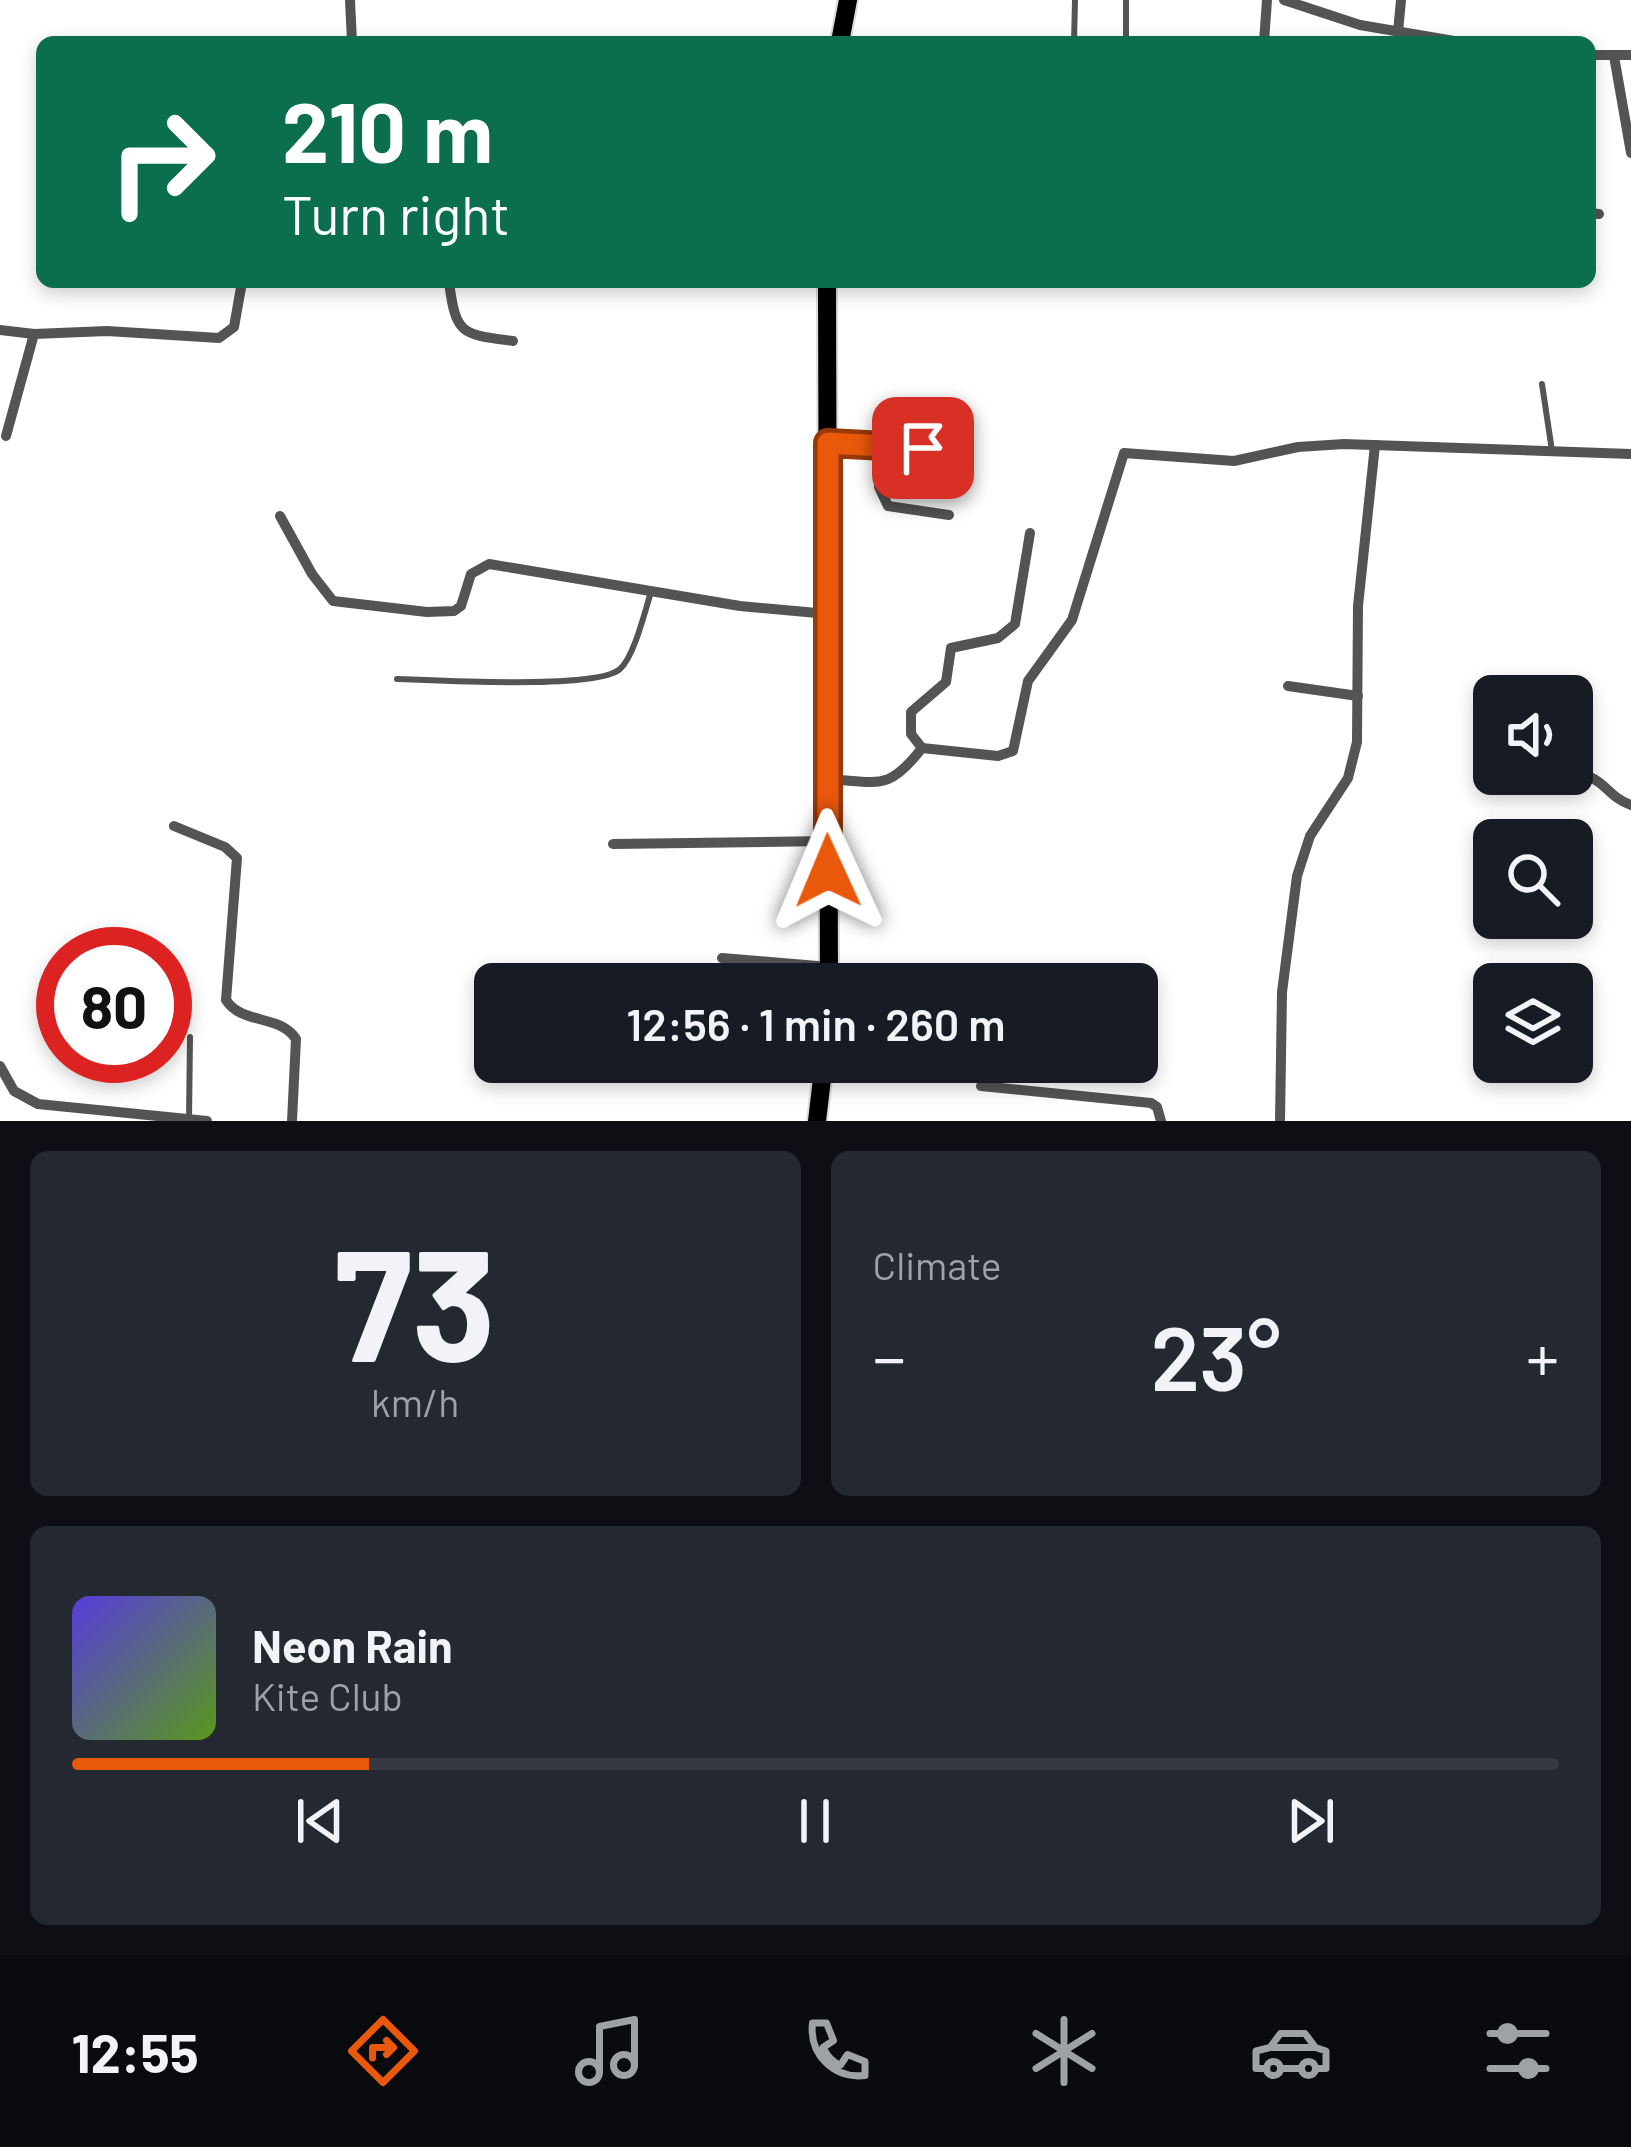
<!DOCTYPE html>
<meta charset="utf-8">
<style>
body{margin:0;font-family:Barlow,sans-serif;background:#242831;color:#f1f3f6;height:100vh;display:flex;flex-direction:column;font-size:45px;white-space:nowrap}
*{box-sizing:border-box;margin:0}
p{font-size:39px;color:#9ea1a6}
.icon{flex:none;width:66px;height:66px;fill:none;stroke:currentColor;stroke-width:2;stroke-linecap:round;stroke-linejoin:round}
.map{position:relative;height:1121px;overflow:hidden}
.side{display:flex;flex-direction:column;gap:30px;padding:30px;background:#0d0f14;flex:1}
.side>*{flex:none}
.hud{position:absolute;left:36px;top:36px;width:1560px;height:252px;border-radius:18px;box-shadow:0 6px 18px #0003;background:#0b6e4f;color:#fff;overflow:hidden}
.fabs{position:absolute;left:1473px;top:675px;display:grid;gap:24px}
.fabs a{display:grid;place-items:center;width:120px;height:120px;border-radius:18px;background:#171b24;box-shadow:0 6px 18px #0003;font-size:60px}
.speed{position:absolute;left:36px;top:927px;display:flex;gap:24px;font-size:60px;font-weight:700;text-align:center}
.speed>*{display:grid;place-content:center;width:156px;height:156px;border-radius:50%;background:#171b24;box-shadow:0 6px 18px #0003;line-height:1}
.speed .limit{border:18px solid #d22;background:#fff;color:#111}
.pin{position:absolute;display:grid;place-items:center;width:102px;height:102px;color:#fff;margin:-51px;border-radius:24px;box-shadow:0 6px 18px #0006}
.me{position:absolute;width:132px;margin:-66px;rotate:359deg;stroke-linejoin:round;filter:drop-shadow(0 0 9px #0008)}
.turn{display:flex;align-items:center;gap:42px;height:252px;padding:0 48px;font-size:54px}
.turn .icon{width:156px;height:156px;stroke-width:2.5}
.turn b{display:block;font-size:84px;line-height:102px}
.big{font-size:90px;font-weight:600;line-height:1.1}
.side .widget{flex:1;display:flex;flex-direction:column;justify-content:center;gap:18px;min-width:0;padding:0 42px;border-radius:18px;background:#242831}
.side .dial{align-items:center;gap:0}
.dial b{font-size:156px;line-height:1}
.song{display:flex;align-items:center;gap:36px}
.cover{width:144px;height:144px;border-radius:18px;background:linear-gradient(135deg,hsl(250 70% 55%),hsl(90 70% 35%))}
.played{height:12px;border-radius:6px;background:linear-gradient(90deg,#ea580c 20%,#363941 20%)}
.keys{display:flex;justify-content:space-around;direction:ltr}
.heat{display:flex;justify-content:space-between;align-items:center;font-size:66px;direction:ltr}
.side .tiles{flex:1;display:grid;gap:30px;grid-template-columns:1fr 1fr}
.widget:last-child{grid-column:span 2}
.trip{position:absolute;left:474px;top:963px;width:684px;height:120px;border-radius:18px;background:#171b24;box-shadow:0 6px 18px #0003;font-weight:600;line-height:120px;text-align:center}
.dock{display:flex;height:192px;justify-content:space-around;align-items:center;background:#090b0e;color:#9ea1a6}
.dock .icon{width:84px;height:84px}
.dock .active{color:#ea580c}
.dock b{font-size:54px;color:#f1f3f6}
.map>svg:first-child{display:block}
</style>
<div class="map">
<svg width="1631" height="1121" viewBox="0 0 1631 1121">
<rect width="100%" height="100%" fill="#fff"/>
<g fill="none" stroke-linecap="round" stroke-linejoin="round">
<defs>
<g id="highway">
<polyline points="840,42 848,0"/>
<polyline points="827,282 829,984"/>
<polyline points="817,1121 824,1062"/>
</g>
</defs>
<use href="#highway" stroke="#dbdbdb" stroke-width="22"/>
<g stroke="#545454" stroke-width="6">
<polyline points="1126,0 1126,42"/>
<polyline points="1074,42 1075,0"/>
<polyline points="1542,384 1552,451"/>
<path d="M397,679C435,680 597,690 620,669C634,657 645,611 651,592"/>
<polyline points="189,1119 190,1037"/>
</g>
<g stroke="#545454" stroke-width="10">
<polyline points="350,0 352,42"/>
<polyline points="1284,0 1360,25 1460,42"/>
<polyline points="1398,32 1401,0"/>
<polyline points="1264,42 1267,0"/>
<polyline points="1590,55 1631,55"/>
<polyline points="1614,56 1631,153"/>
<polyline points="1590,213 1599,214"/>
<path d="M449,282C456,335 461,334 513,341"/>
<polyline points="0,330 34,334 107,331 219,338 234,327 242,282"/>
<polyline points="6,436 34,334"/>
<polyline points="828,444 923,448"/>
<polyline points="880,446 879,487 888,506 949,515"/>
<polyline points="280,516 312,574 333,601 427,612 454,611 461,606 471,574 489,564 740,606 828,614"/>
<polyline points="1288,686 1358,696"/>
<polyline points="922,748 998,756 1013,751 1028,681 1072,620 1124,453 1234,461 1298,447 1344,444 1631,454"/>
<path d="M1572,773C1605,775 1605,796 1631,805"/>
<path d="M827,779C879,782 888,792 922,748L911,734V712L946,682L951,648L998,638L1015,624L1030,533"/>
<path d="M174,826L225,847L237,858L226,1000C242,1025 280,1014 296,1039L292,1121"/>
<polyline points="613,844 828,841"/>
<polyline points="722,958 829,967"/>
<polyline points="0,1066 14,1091 38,1104 207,1121"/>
<polyline points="981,1086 1151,1103 1157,1107 1161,1121"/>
<polyline points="1280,1121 1282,992 1297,876 1310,836 1348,778 1357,742 1358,606 1375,445"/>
</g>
<use href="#highway" stroke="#000" stroke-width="18"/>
</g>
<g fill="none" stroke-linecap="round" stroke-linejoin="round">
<defs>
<polyline id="route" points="828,871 828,443 923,448"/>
</defs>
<use href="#route" stroke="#983908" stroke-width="30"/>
<use href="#route" stroke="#ea580c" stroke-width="21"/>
</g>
</svg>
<div class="fabs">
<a><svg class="icon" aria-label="sound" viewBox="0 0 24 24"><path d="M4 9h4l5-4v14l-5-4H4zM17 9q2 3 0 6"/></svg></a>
<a><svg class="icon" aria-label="search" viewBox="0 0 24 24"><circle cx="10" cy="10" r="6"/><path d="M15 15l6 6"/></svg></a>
<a><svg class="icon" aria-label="layers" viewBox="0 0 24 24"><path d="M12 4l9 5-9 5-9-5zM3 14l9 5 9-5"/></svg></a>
</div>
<div class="speed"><div class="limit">80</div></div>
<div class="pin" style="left:923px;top:448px;background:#d93025"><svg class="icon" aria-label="arrive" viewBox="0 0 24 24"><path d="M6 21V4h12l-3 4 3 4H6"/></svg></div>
<svg class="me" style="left:828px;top:871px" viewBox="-20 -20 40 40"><path d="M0-17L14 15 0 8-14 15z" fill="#ea580c" stroke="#fff" stroke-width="4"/></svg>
<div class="trip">12:56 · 1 min · 260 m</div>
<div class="hud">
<div class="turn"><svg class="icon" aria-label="right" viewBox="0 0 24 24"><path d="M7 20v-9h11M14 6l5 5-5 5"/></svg><div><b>210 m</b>Turn right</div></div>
</div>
</div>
<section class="side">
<div class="tiles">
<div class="widget dial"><b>73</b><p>km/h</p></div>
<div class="widget"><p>Climate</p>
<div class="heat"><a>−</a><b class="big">23°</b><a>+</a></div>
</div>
<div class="widget">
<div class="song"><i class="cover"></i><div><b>Neon Rain</b><p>Kite Club</p></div></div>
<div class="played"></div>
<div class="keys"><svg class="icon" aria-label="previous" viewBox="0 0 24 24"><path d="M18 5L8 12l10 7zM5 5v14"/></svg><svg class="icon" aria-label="pause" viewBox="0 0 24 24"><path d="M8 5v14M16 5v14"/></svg><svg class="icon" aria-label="next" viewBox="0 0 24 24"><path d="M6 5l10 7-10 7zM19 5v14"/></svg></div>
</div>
</div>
</section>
<nav class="dock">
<b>12:55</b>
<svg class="icon active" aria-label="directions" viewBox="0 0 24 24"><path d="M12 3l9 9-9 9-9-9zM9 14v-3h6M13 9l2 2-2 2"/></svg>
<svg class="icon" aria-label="music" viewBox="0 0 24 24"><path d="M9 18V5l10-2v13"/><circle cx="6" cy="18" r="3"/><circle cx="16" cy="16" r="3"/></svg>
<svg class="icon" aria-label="phone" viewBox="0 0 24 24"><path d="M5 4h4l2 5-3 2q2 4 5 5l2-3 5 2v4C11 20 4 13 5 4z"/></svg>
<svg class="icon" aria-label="climate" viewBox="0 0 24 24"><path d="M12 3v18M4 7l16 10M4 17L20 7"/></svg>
<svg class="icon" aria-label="car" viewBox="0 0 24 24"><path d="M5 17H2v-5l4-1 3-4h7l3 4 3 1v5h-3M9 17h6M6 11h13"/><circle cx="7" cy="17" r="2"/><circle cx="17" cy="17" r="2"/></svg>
<svg class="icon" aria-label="filters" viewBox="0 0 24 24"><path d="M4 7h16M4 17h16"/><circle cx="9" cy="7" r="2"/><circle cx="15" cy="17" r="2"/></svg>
</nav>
